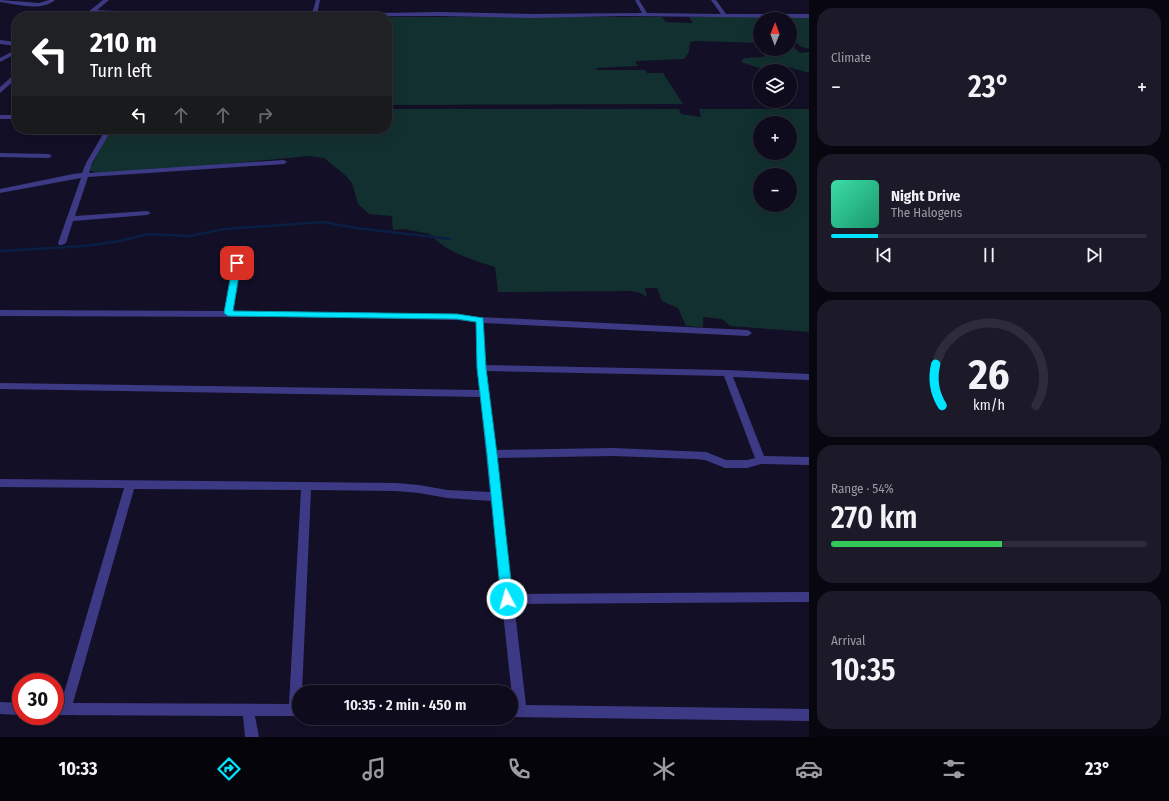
<!DOCTYPE html>
<meta charset="utf-8">
<style>
body{margin:0;font-family:"Fira Sans Condensed",sans-serif;background:#1c1929;color:#f1f3f6;height:100vh;display:flex;flex-direction:column;font-size:15px;white-space:nowrap}
*{box-sizing:border-box;margin:0}
p{font-size:13px;color:#9b9ba3}
.icon{flex:none;width:22px;height:22px;fill:none;stroke:currentColor;stroke-width:2;stroke-linecap:round;stroke-linejoin:round}
.map{position:relative;flex:1;overflow:hidden}
.sheet{display:flex;flex-direction:column;gap:8px;padding:8px;background:#08060f;width:360px}
.sheet>*{flex:none}
.guide{position:absolute;left:12px;top:12px;width:380px;height:122px;border-radius:16px;box-shadow:0 4px 16px #0002,0 0 0 1px #2e2b3b;background:#202124;color:#fff;overflow:hidden}
.needle{width:26px;rotate:1deg}
.fabs{position:absolute;left:753px;top:12px;display:grid;gap:8px}
.fabs a{display:grid;place-items:center;width:44px;height:44px;border-radius:50%;background:#0e0b1c;box-shadow:0 4px 16px #0002,0 0 0 1px #2e2b3b;font-size:20px}
.speed{position:absolute;left:12px;top:673px;display:flex;gap:8px;font-size:20px;font-weight:700;text-align:center}
.speed>*{display:grid;place-content:center;width:52px;height:52px;border-radius:50%;background:#0e0b1c;box-shadow:0 4px 16px #0002,0 0 0 1px #2e2b3b;line-height:1}
.speed .limit{border:6px solid #d22;background:#fff;color:#111}
.pin{position:absolute;display:grid;place-items:center;width:34px;height:34px;color:#fff;margin:-17px;border-radius:8px;box-shadow:0 2px 6px #0006}
.me{position:absolute;width:44px;margin:-22px;rotate:354deg;stroke-linejoin:round;filter:drop-shadow(0 0 3px #0008)}
.turn{display:flex;align-items:center;gap:14px;height:84px;padding:0 12px;font-size:18px}
.turn .icon{width:52px;height:52px;stroke-width:2.5}
.turn b{display:block;font-size:28px;line-height:34px}
.lanes{display:flex;align-items:center;height:38px;padding:0 12px;background:#0003;justify-content:center;gap:20px;direction:ltr}
.lanes .off{opacity:.35}
.big{font-size:30px;font-weight:600;line-height:1.1}
.sheet .card{flex:1;display:flex;flex-direction:column;justify-content:center;gap:6px;min-width:0;padding:0 14px;border-radius:16px;background:#1c1929}
.sheet .dial{align-items:center;gap:0}
.dial svg{height:104px;overflow:visible;fill:none;stroke:#2e2b3b;stroke-width:7;stroke-linecap:round;text-anchor:middle}
.dial text{fill:#f1f3f6;stroke:none}
.song{display:flex;align-items:center;gap:12px}
.cover{width:48px;height:48px;border-radius:6px;background:linear-gradient(135deg,hsl(160 70% 55%),hsl(160 70% 35%))}
.played{height:4px;border-radius:2px;background:linear-gradient(90deg,#00e5ff 15%,#2e2b3b 15%)}
.keys{display:flex;justify-content:space-around;direction:ltr}
.heat{display:flex;justify-content:space-between;align-items:center;font-size:22px;direction:ltr}
.charge{height:6px;border-radius:3px;background:linear-gradient(90deg,#34c759 54%,#2e2b3b 0)}
.trip{position:absolute;left:292px;top:685px;width:226px;height:40px;border-radius:20px;background:#0e0b1c;box-shadow:0 4px 16px #0002,0 0 0 1px #2e2b3b;font-weight:600;line-height:40px;text-align:center}
.tabs{display:flex;height:64px;justify-content:space-around;align-items:center;background:#06040b;color:#9b9ba3}
.tabs .icon{width:28px;height:28px}
.tabs .active{color:#00e5ff}
.tabs b{font-size:18px;color:#f1f3f6}
main{display:flex;flex:1;min-height:0}
.map>svg:first-child{display:block}
</style>
<main>
<div class="map">
<svg width="809" height="737" viewBox="0 0 809 737">
<rect width="100%" height="100%" fill="#130f26"/>
<g fill="#12302f" fill-rule="evenodd">
<polygon points="387,17 662,17 666,22 693,23 689,17 809,17 809,49 799,46 798,43 790,43 790,19 760,19 760,43 696,41 690,42 689,52 684,59 637,61 635,63 639,66 596,68 597,70 645,70 647,73 663,73 683,104 387,105"/>
<polygon points="790,44 800,53 809,52 809,73 788,67 795,75 790,76 790,71 768,71 741,62 744,58 764,57 765,56 762,52 765,50 790,49"/>
<path d="M387,109H679L681,114L701,117L699,109H809V332L730,326L722,319L703,317V327L686,326L678,308L662,301L657,288H645L647,297L638,292L630,291L498,292L495,267C473,260 445,252 430,234L404,229L393,230L392,216L369,214L358,204L352,183L345,175L324,158L309,156L191,167L98,173L89,170L110,130L144,131V129H387ZM760,123H790V153H760ZM760,175H790V205H760Z"/>
</g>
<g fill="none" stroke-linecap="round" stroke-linejoin="round">
<polyline stroke="#0a1f44" stroke-width="2.5" points="0,251 85,246 120,241 148,234 190,236 224,229 323,222 356,228 450,239"/>
<g fill="#3d3a85" fill-rule="evenodd">
<path d="M0,0L39,3L49,0H55C41,12 17,4 0,2Z"/>
<polygon points="316,0 320,0 317,14 440,12 531,14 642,13 635,0 639,0 647,13 721,14 711,0 716,0 726,14 809,14 809,18 623,16 531,18 440,16 199,17 92,14 89,12 92,10 167,13 312,14"/>
<polygon points="0,40 17,42 17,46 0,44"/>
<polygon points="17,49 17,53 0,62 0,58"/>
<rect x="0" y="115" width="17" height="4"/>
<polygon points="106,129 112,129 92,163 89,173 284,160 287,162 284,164 88,177 75,216 147,211 151,213 147,215 73,221 66,243 62,245 59,245 58,243 81,178 0,193 0,189 73,174 82,173 86,163"/>
<polygon points="0,153 49,154 52,156 49,158 0,157"/>
<path d="M237,248H240L244,250L233,311L457,314L480,317L748,330L752,333L748,336L484,323L485,365L727,370L809,374V380L733,377L764,456L809,457V465L761,464L747,468H725L705,460L695,459L613,456L496,458L512,594L809,592V602L514,604L526,705L809,709V721L511,717V705H513L491,501L447,498L419,493L396,491L311,490L302,692H299V716H255L259,737H245L243,716L55,715V703H61L124,488L0,487V479L396,483L419,485L447,490L490,492L480,397L0,389V383L479,390L477,368L476,322L457,320L286,317L0,316V310L224,311ZM486,371L724,376L755,458L747,460H726L706,452L613,448L495,450ZM134,489L301,490L289,704L73,703Z"/>
<polygon points="0,702 21,703 21,715 0,714"/>
</g>
<g fill="#3d3a85" fill-rule="evenodd">
<polygon points="103,0 109,0 89,17 82,17"/>
<polygon points="17,72 17,78 0,93 0,87"/>
</g>
</g>
<polygon fill="#00e5ff" stroke="#0095a6" points="237,260 241,263 233,311 457,314 483,318 486,368 497,454 513,599 511,603 507,604 503,603 501,599 487,454 477,368 476,322 457,319 228,316 224,313 233,263"/>
</svg>
<div class="fabs">
<a><svg class="needle" viewBox="-14 -14 28 28"><path d="M0-13l5 13h-10z" fill="#e53935"/><path d="M0 13l5-13h-10z" fill="#9b9ba3"/></svg></a>
<a><svg class="icon" aria-label="layers" viewBox="0 0 24 24"><path d="M12 4l9 5-9 5-9-5zM3 14l9 5 9-5"/></svg></a>
<a>+</a>
<a>−</a>
</div>
<div class="speed"><div class="limit">30</div></div>
<div class="pin" style="left:237px;top:263px;background:#d93025"><svg class="icon" aria-label="arrive" viewBox="0 0 24 24"><path d="M6 21V4h12l-3 4 3 4H6"/></svg></div>
<svg class="me" style="left:507px;top:599px" viewBox="-20 -20 40 40"><circle r="17" fill="#00e5ff" stroke="#fff" stroke-width="3"/><path d="M0-11L8 9 0 5-8 9z" fill="#fff"/></svg>
<div class="trip">10:35 · 2 min · 450 m</div>
<div class="guide">
<div class="turn"><svg class="icon" aria-label="left" viewBox="0 0 24 24"><path d="M17 20v-9H6M10 6l-5 5 5 5"/></svg><div><b>210 m</b>Turn left</div></div>
<div class="lanes"><svg class="icon" aria-label="left" viewBox="0 0 24 24"><path d="M17 20v-9H6M10 6l-5 5 5 5"/></svg><svg class="icon off" aria-label="ahead" viewBox="0 0 24 24"><path d="M12 20V5M6 11l6-6 6 6"/></svg><svg class="icon off" aria-label="ahead" viewBox="0 0 24 24"><path d="M12 20V5M6 11l6-6 6 6"/></svg><svg class="icon off" aria-label="right" viewBox="0 0 24 24"><path d="M7 20v-9h11M14 6l5 5-5 5"/></svg></div>
</div>
</div>
<section class="sheet">
<div class="card"><p>Climate</p>
<div class="heat"><a>−</a><b class="big">23°</b><a>+</a></div>
</div>
<div class="card">
<div class="song"><i class="cover"></i><div><b>Night Drive</b><p>The Halogens</p></div></div>
<div class="played"></div>
<div class="keys"><svg class="icon" aria-label="previous" viewBox="0 0 24 24"><path d="M18 5L8 12l10 7zM5 5v14"/></svg><svg class="icon" aria-label="pause" viewBox="0 0 24 24"><path d="M8 5v14M16 5v14"/></svg><svg class="icon" aria-label="next" viewBox="0 0 24 24"><path d="M6 5l10 7-10 7zM19 5v14"/></svg></div>
</div>
<div class="card dial"><svg viewBox="0 0 100 80">
<path d="M14 69A42 42 0 1 1 86 69"/>
<path d="M14 69A42 42 0 0 1 9 37" stroke="#00e5ff"/>
<text x="50" y="56" font-size="32" font-weight="700">26</text>
<text x="50" y="72" font-size="11">km/h</text>
</svg></div>
<div class="card"><p>Range · 54%</p><b class="big">270 km</b><div class="charge"></div></div>
<div class="card"><p>Arrival</p><b class="big">10:35</b></div>
</section>
</main>
<nav class="tabs">
<b>10:33</b>
<svg class="icon active" aria-label="directions" viewBox="0 0 24 24"><path d="M12 3l9 9-9 9-9-9zM9 14v-3h6M13 9l2 2-2 2"/></svg>
<svg class="icon" aria-label="music" viewBox="0 0 24 24"><path d="M9 18V5l10-2v13"/><circle cx="6" cy="18" r="3"/><circle cx="16" cy="16" r="3"/></svg>
<svg class="icon" aria-label="phone" viewBox="0 0 24 24"><path d="M5 4h4l2 5-3 2q2 4 5 5l2-3 5 2v4C11 20 4 13 5 4z"/></svg>
<svg class="icon" aria-label="climate" viewBox="0 0 24 24"><path d="M12 3v18M4 7l16 10M4 17L20 7"/></svg>
<svg class="icon" aria-label="car" viewBox="0 0 24 24"><path d="M5 17H2v-5l4-1 3-4h7l3 4 3 1v5h-3M9 17h6M6 11h13"/><circle cx="7" cy="17" r="2"/><circle cx="17" cy="17" r="2"/></svg>
<svg class="icon" aria-label="filters" viewBox="0 0 24 24"><path d="M4 7h16M4 17h16"/><circle cx="9" cy="7" r="2"/><circle cx="15" cy="17" r="2"/></svg>
<b>23°</b>
</nav>
